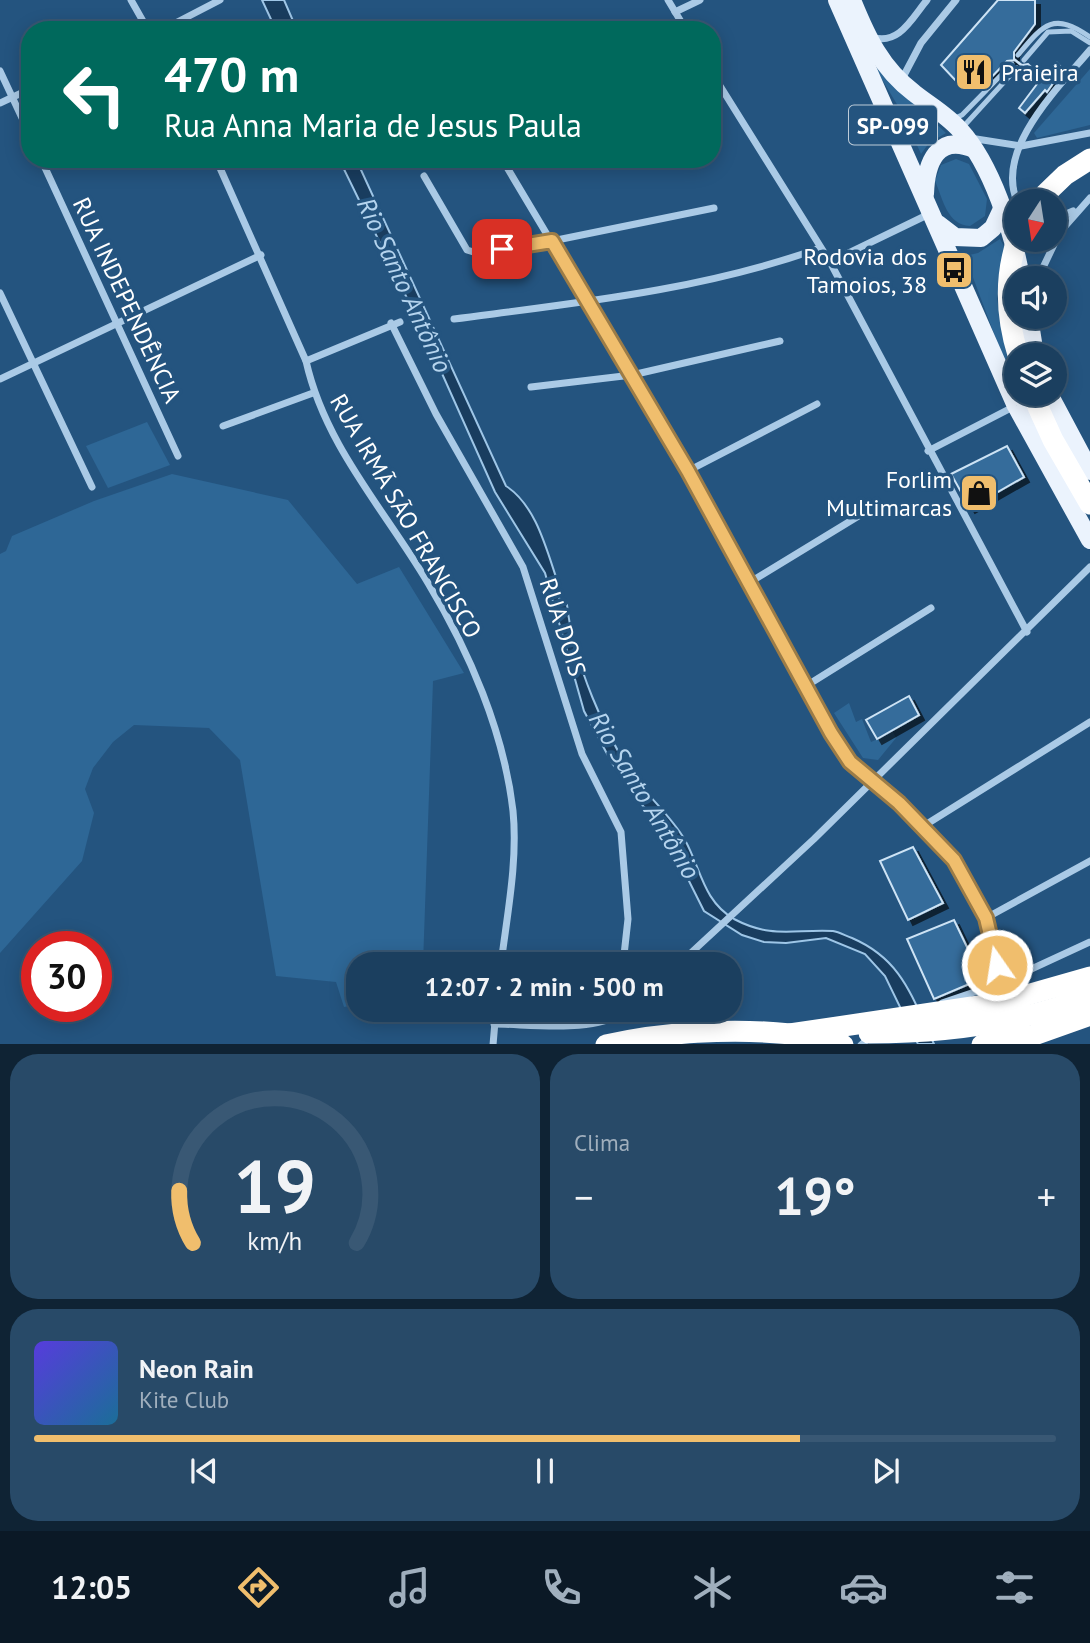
<!DOCTYPE html>
<html lang="pt">
<meta charset="utf-8">
<style>
body{margin:0;font-family:"PT Sans",sans-serif;background:#284a68;color:#f1f3f6;height:100vh;display:flex;flex-direction:column;font-size:26px;white-space:nowrap}
*{box-sizing:border-box;margin:0}
p{font-size:23px;color:#a0afbd}
.icon{flex:none;width:38px;height:38px;fill:none;stroke:currentColor;stroke-width:2;stroke-linecap:round;stroke-linejoin:round}
.map{position:relative;height:1044px;overflow:hidden}
.drawer{display:flex;flex-direction:column;gap:10px;padding:10px;background:#0f2334;flex:1}
.drawer>*{flex:none}
.banner{position:absolute;left:21px;top:21px;width:700px;height:147px;border-radius:28px;box-shadow:0 4px 18px #0003,0 0 0 2px #395874;background:#00695c;color:#fff;overflow:hidden}
.needle{width:46px;rotate:192deg}
.controls{position:absolute;left:1004px;top:189px;display:grid;gap:14px}
.controls a{display:grid;place-items:center;width:63px;height:63px;border-radius:50%;background:#1b3f5f;box-shadow:0 4px 18px #0003,0 0 0 2px #395874;font-size:35px}
.speed{position:absolute;left:21px;top:931px;display:flex;gap:14px;font-size:35px;font-weight:700;text-align:center}
.speed>*{display:grid;place-content:center;width:91px;height:91px;border-radius:50%;background:#1b3f5f;box-shadow:0 4px 18px #0003,0 0 0 2px #395874;line-height:1}
.speed .limit{border:10px solid #d22;background:#fff;color:#111}
.pin{position:absolute;display:grid;place-items:center;width:60px;height:60px;color:#fff;margin:-30px;border-radius:14px;box-shadow:0 4px 10px #0006}
.me{position:absolute;width:77px;margin:-38px;rotate:347deg;stroke-linejoin:round;filter:drop-shadow(0 0 5px #0008)}
.turn{display:flex;align-items:center;gap:24px;height:147px;padding:0 28px;font-size:32px}
.turn .icon{width:91px;height:91px;stroke-width:2.5}
.turn b{display:block;font-size:49px;line-height:60px}
.big{font-size:52px;font-weight:700;line-height:1.1}
.drawer .tile{flex:1;display:flex;flex-direction:column;justify-content:center;gap:10px;min-width:0;padding:0 24px;border-radius:28px;background:#284a68}
.drawer .dial{align-items:center;gap:0}
.dial svg{height:182px;overflow:visible;fill:none;stroke:#395874;stroke-width:7;stroke-linecap:round;text-anchor:middle}
.dial text{fill:#f1f3f6;stroke:none}
.song{display:flex;align-items:center;gap:21px}
.cover{width:84px;height:84px;border-radius:10px;background:linear-gradient(135deg,hsl(250 70% 55%),hsl(200 70% 35%))}
.played{height:7px;border-radius:4px;background:linear-gradient(90deg,#f0be6d 75%,#395874 75%)}
.keys{display:flex;justify-content:space-around;direction:ltr}
.heat{display:flex;justify-content:space-between;align-items:center;font-size:38px;direction:ltr}
.drawer .tiles{flex:1;display:grid;gap:10px;grid-template-columns:1fr 1fr}
.tile:last-child{grid-column:span 2}
.trip{position:absolute;left:346px;top:952px;width:396px;height:70px;border-radius:28px;background:#1b3f5f;box-shadow:0 4px 18px #0003,0 0 0 2px #395874;font-weight:700;line-height:70px;text-align:center}
.menu{display:flex;height:112px;justify-content:space-around;align-items:center;background:#0b1926;color:#a0afbd}
.menu .icon{width:49px;height:49px}
.menu .selected{color:#f0be6d}
.menu b{font-size:32px;color:#f1f3f6}
.map>svg:first-child{display:block}
</style>
<div class="map">
<svg width="1090" height="1045" viewBox="0 0 1090 1045">
<defs>
<filter id="shadow"><feDropShadow dx="5" dy="5" stdDeviation="0" flood-color="#0009"/></filter>
</defs>
<rect width="100%" height="100%" fill="#24547f"/>
<g fill="#2e6796">
<polygon points="874,66 946,133 929,143 921,154 904,116"/>
<polygon points="1090,69 1090,125 1037,138 1034,133"/>
<path d="M956,159L969,164L987,199L985,216L970,226C947,225 943,199 935,181L941,165Z"/>
<polygon points="1000,239 1005,248 997,298 1007,357 1005,363 965,256 978,253"/>
<polygon points="147,422 170,465 108,488 86,446"/>
<polygon points="172,474 288,500 357,584 399,567 464,673 433,681 423,964 359,964 359,1004 344,1007 336,982 276,976 240,760 209,728 134,725 113,742 93,768 85,789 94,813 82,861 0,953 0,554 6,551 12,536 94,501"/>
<polygon points="849,703 856,722 862,719 871,742 893,732 896,738 878,760 863,758 834,713"/>
</g>
<g fill="#193d5f" stroke="#9ec6e7" stroke-width="2">
<polygon points="262,0 284,0 297,30 276,30"/>
<path d="M339,159H356L506,486C537,506 547,552 559,586V598L567,605C573,660 605,737 638,782C653,801 673,819 685,840C701,869 703,901 734,919C772,939 793,929 833,931C839,932 846,936 852,938C903,960 912,998 934,1044H918L885,976L865,954L826,938L786,943L764,942L742,935L704,911L659,821L643,806L612,763L584,711L545,573L495,492L423,331Z"/>
</g>
<g fill="#346c9b" stroke="#cde3f5" stroke-width="2" filter="url(#shadow)">
<polygon points="998,0 1035,0 1035,24 1014,52 1014,59 1022,65 1028,64 1043,78 1057,63 1063,69 1047,92 1045,90 1025,113 1019,108 1037,84 1021,71 1022,66 1015,60 1007,61 983,86 958,83 941,65"/>
<polygon points="1007,446 1024,477 970,508 951,474"/>
<polygon points="909,696 919,715 877,739 866,720"/>
<polygon points="913,847 943,903 908,920 880,861"/>
<polygon points="954,920 977,968 982,965 981,979 934,999 907,939"/>
</g>
<g fill="none" stroke-linecap="round" stroke-linejoin="round">
<g stroke="#aacae6" stroke-width="5">
<path d="M1018,55C1043,25 1053,11 1090,37"/>
<polyline points="1024,60 1048,32 1071,31 1090,43"/>
<polyline points="953,119 962,115 1012,64"/>
<polyline points="963,127 1017,68"/>
</g>
<g stroke="#aacae6" stroke-width="7">
<polyline points="131,0 148,30"/>
<polyline points="668,0 686,30"/>
<polyline points="675,12 700,0"/>
<polyline points="162,30 220,0"/>
<path d="M872,37C899,46 912,18 927,0"/>
<polyline points="0,71 30,135"/>
<polyline points="712,73 830,262 1027,632"/>
<polyline points="902,79 921,43 956,0"/>
<polyline points="0,103 30,89"/>
<polyline points="970,138 1021,146 1090,133"/>
<polyline points="41,159 178,456"/>
<path d="M216,159L306,361C325,446 385,510 428,583C469,651 504,732 513,811C518,861 507,915 501,964"/>
<polyline points="502,159 688,471 831,733 851,762 899,803 954,860 986,918 1005,999"/>
<polyline points="424,176 467,250 477,253 552,241 714,208"/>
<path d="M1017,201C995,149 1058,88 1090,50"/>
<polyline points="1055,219 1073,211"/>
<polyline points="830,262 923,217 928,210"/>
<polyline points="1038,278 1060,232 1090,198"/>
<polyline points="0,293 92,487"/>
<path d="M454,319C576,303 703,290 820,248"/>
<polyline points="391,323 436,414 523,567 582,754 621,832 628,919 623,964"/>
<polyline points="306,361 400,322"/>
<polyline points="0,379 261,255"/>
<polyline points="531,387 632,375 780,341"/>
<polyline points="223,426 313,393"/>
<polyline points="928,451 1015,406"/>
<polyline points="688,471 817,404"/>
<polyline points="747,584 875,506"/>
<polyline points="806,686 931,608"/>
<polyline points="922,827 1090,722"/>
<polyline points="986,918 1090,861"/>
<polyline points="679,964 814,839 1090,567"/>
<polyline points="942,1003 1001,983 1090,942"/>
<path d="M494,1024C530,1024 599,1034 626,1010"/>
<polyline points="493,1045 496,1010"/>
<polyline points="861,1045 871,1036"/>
</g>
<g stroke="#ebf3fd" stroke-width="18">
<polyline points="837,0 1016,406 1090,540"/>
<path d="M852,0C867,37 881,68 914,93C929,105 947,115 960,130C992,165 1013,232 1021,278"/>
<path d="M925,194C926,163 937,133 974,149"/>
<polyline points="938,224 955,237 981,238 993,228 1001,211"/>
<polyline points="1029,317 1035,355"/>
<polyline points="1049,394 1090,471"/>
</g>
<g stroke="#fff" stroke-width="21">
<polyline points="1038,201 1065,175 1090,159"/>
<polyline points="1032,394 1053,440 1090,504"/>
<path d="M606,1045C661,1032 733,1028 790,1034C807,1036 825,1042 843,1045"/>
</g>
<g stroke="#fff" stroke-width="21">
<path d="M1017,240C1004,279 1006,316 1018,355"/>
<path d="M869,1033C944,1033 1020,1024 1090,996"/>
<polyline points="790,1034 999,1003 1090,977"/>
<polyline points="982,1045 1034,1035 1090,1015"/>
</g>
</g>
<g fill="none" stroke-linecap="round" stroke-linejoin="round">
<defs>
<polyline id="route" points="502,249 552,241 688,471 831,733 850,762 899,803 954,860 986,918 997,965"/>
</defs>
<use href="#route" stroke="#9c7c47" stroke-width="18"/>
<use href="#route" stroke="#f0be6d" stroke-width="12"/>
</g>
<defs>
<symbol id="restaurant-square" viewBox="-11 -11 22 22"><rect x="-9" y="-9" width="18" height="18" rx="4" fill="#f0be6d" stroke="#24547f"/><path d="M-5-6h1v4h1v-4h1v4h1v-4h1v5L-1.5 .5V6h-2V.5L-5-1ZM5-6V6H3V1.5H1.5Q1.5-4 5-6Z" fill="#111"/></symbol>
<symbol id="bus-square" viewBox="-11 -11 22 22"><rect x="-9" y="-9" width="18" height="18" rx="4" fill="#f0be6d" stroke="#24547f"/><path d="M-5-6H5V4H4V6H2V4H-2V6H-4V4H-5ZM-3.5-4V0h7V-4ZM-3.5 1.2v1.5H-2V1.2ZM2 1.2v1.5H3.5V1.2Z" fill="#111"/></symbol>
<symbol id="shop-square" viewBox="-11 -11 22 22"><rect x="-9" y="-9" width="18" height="18" rx="4" fill="#f0be6d" stroke="#24547f"/><path d="M-5-2.5h2.3a2.7 3.5 0 0 1 5.4 0H5L5.5 6h-11ZM-1.5-2.5h3a1.5 2.3 0 0 0-3 0Z" fill="#111"/></symbol>
</defs>
<g fill-rule="evenodd">
<use href="#restaurant-square" x="952" y="50" width="44" height="44"/>
<use href="#bus-square" x="932" y="248" width="44" height="44"/>
<use href="#shop-square" x="957" y="471" width="44" height="44"/>
</g>
<g text-anchor="middle" dominant-baseline="central" stroke-width="7" stroke-linejoin="round" paint-order="stroke">
<rect fill="#24547f" stroke="#bdccd9" stroke-width="2" x="849" y="105.5" width="88" height="39" rx="5"/>
<g font-size="23" font-weight="bold" fill="#fff">
<text x="893" y="125">SP-099</text>
</g>
<g font-size="24" fill="#fff" stroke="#24547f" text-anchor="end">
<text x="1001" y="72" text-anchor="start">Praieira</text>
<text x="927" y="256">Rodovia dos<tspan x="927" dy="28">Tamoios, 38</tspan></text>
<text x="952" y="479">Forlim<tspan x="952" dy="28">Multimarcas</tspan></text>
</g>
<g font-size="24" fill="#fff" stroke="#24547f">
<text transform="translate(127 300) rotate(65)">RUA INDEPENDÊNCIA</text>
<text transform="translate(406 516) rotate(60)">RUA IRMÃ SÃO FRANCISCO</text>
<text transform="translate(563 627) rotate(72)">RUA DOIS</text>
</g>
<g font-size="26" font-style="italic" fill="#b5d4ee" stroke="#24547f">
<text transform="translate(405 285) rotate(65)">Rio Santo Antônio</text>
<text transform="translate(645 795) rotate(59)">Rio Santo Antônio</text>
</g>
</g>
</svg>
<div class="controls">
<a><svg class="needle" viewBox="-14 -14 28 28"><path d="M0-13l5 13h-10z" fill="#e53935"/><path d="M0 13l5-13h-10z" fill="#a0afbd"/></svg></a>
<a><svg class="icon" aria-label="sound" viewBox="0 0 24 24"><path d="M4 9h4l5-4v14l-5-4H4zM17 9q2 3 0 6"/></svg></a>
<a><svg class="icon" aria-label="layers" viewBox="0 0 24 24"><path d="M12 4l9 5-9 5-9-5zM3 14l9 5 9-5"/></svg></a>
</div>
<div class="speed"><div class="limit">30</div></div>
<div class="pin" style="left:502px;top:249px;background:#d93025"><svg class="icon" aria-label="arrive" viewBox="0 0 24 24"><path d="M6 21V4h12l-3 4 3 4H6"/></svg></div>
<svg class="me" style="left:997px;top:965px" viewBox="-20 -20 40 40"><circle r="17" fill="#f0be6d" stroke="#fff" stroke-width="3"/><path d="M0-11L8 9 0 5-8 9z" fill="#fff"/></svg>
<div class="trip">12:07 · 2 min · 500 m</div>
<div class="banner">
<div class="turn"><svg class="icon" aria-label="left" viewBox="0 0 24 24"><path d="M17 20v-9H6M10 6l-5 5 5 5"/></svg><div><b>470 m</b>Rua Anna Maria de Jesus Paula</div></div>
</div>
</div>
<section class="drawer">
<div class="tiles">
<div class="tile dial"><svg viewBox="0 0 100 80">
<path d="M14 69A42 42 0 1 1 86 69"/>
<path d="M14 69A42 42 0 0 1 8 46" stroke="#f0be6d"/>
<text x="50" y="56" font-size="32" font-weight="700">19</text>
<text x="50" y="72" font-size="11">km/h</text>
</svg></div>
<div class="tile"><p>Clima</p>
<div class="heat"><a>−</a><b class="big">19°</b><a>+</a></div>
</div>
<div class="tile">
<div class="song"><i class="cover"></i><div><b>Neon Rain</b><p>Kite Club</p></div></div>
<div class="played"></div>
<div class="keys"><svg class="icon" aria-label="previous" viewBox="0 0 24 24"><path d="M18 5L8 12l10 7zM5 5v14"/></svg><svg class="icon" aria-label="pause" viewBox="0 0 24 24"><path d="M8 5v14M16 5v14"/></svg><svg class="icon" aria-label="next" viewBox="0 0 24 24"><path d="M6 5l10 7-10 7zM19 5v14"/></svg></div>
</div>
</div>
</section>
<nav class="menu">
<b>12:05</b>
<svg class="icon selected" aria-label="directions" viewBox="0 0 24 24"><path d="M12 3l9 9-9 9-9-9zM9 14v-3h6M13 9l2 2-2 2"/></svg>
<svg class="icon" aria-label="music" viewBox="0 0 24 24"><path d="M9 18V5l10-2v13"/><circle cx="6" cy="18" r="3"/><circle cx="16" cy="16" r="3"/></svg>
<svg class="icon" aria-label="phone" viewBox="0 0 24 24"><path d="M5 4h4l2 5-3 2q2 4 5 5l2-3 5 2v4C11 20 4 13 5 4z"/></svg>
<svg class="icon" aria-label="climate" viewBox="0 0 24 24"><path d="M12 3v18M4 7l16 10M4 17L20 7"/></svg>
<svg class="icon" aria-label="car" viewBox="0 0 24 24"><path d="M5 17H2v-5l4-1 3-4h7l3 4 3 1v5h-3M9 17h6M6 11h13"/><circle cx="7" cy="17" r="2"/><circle cx="17" cy="17" r="2"/></svg>
<svg class="icon" aria-label="filters" viewBox="0 0 24 24"><path d="M4 7h16M4 17h16"/><circle cx="9" cy="7" r="2"/><circle cx="15" cy="17" r="2"/></svg>
</nav>
